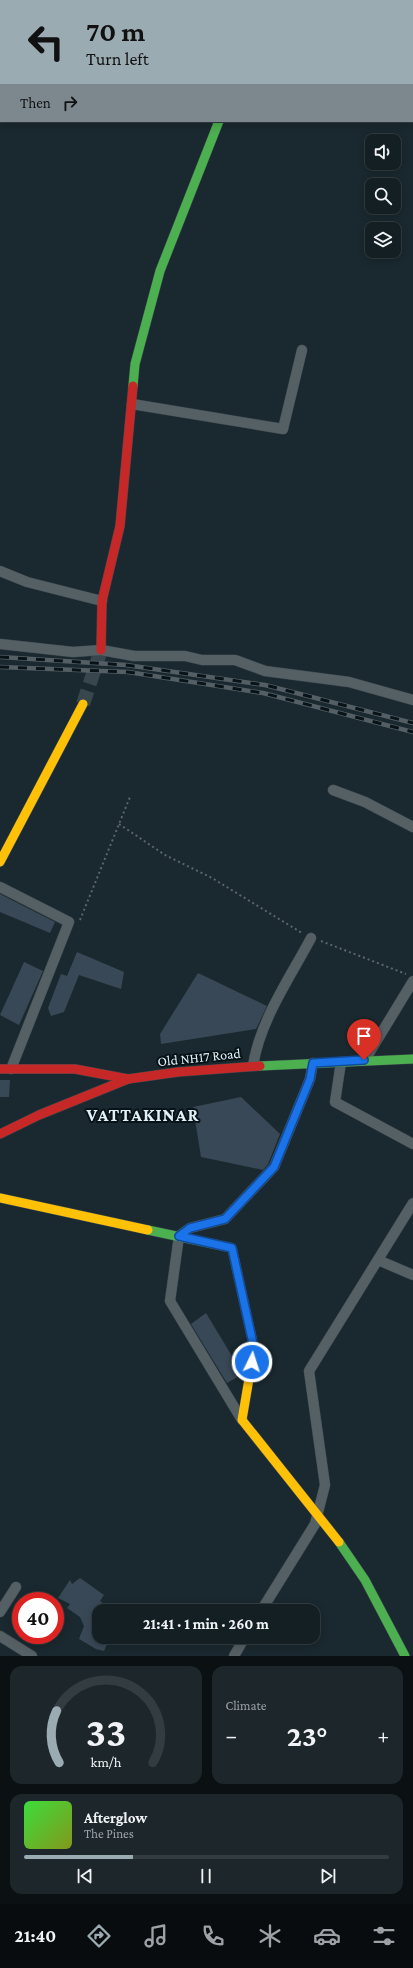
<!DOCTYPE html>
<meta charset="utf-8">
<style>
body{margin:0;font-family:"Crimson Pro",serif;background:#1d272b;color:#f1f3f6;height:100vh;display:flex;flex-direction:column;font-size:15px;white-space:nowrap}
*{box-sizing:border-box;margin:0}
p{font-size:13px;color:#9da2a6}
.icon{flex:none;width:22px;height:22px;fill:none;stroke:currentColor;stroke-width:2;stroke-linecap:round;stroke-linejoin:round}
.map{position:relative;height:1656px;overflow:hidden}
.details{display:flex;flex-direction:column;gap:10px;padding:10px;background:#0b1113;flex:1}
.details>*{flex:none}
.top-card{position:absolute;left:0px;top:0px;width:413px;height:122px;box-shadow:0 2px 10px #0003,0 0 0 1px #333d41;background:#9babb2;color:#111;overflow:hidden}
.buttons{position:absolute;left:365px;top:134px;display:grid;gap:8px}
.buttons a{display:grid;place-items:center;width:36px;height:36px;border-radius:8px;background:#141f23;box-shadow:0 2px 10px #0003,0 0 0 1px #333d41;font-size:20px}
.speed{position:absolute;left:12px;top:1592px;display:flex;gap:8px;font-size:20px;font-weight:700;text-align:center}
.speed>*{display:grid;place-content:center;width:52px;height:52px;border-radius:50%;background:#141f23;box-shadow:0 2px 10px #0003,0 0 0 1px #333d41;line-height:1}
.speed .limit{border:6px solid #d22;background:#fff;color:#111}
.pin{position:absolute;display:grid;place-items:center;width:34px;height:34px;color:#fff;margin:-41px -17px;border-radius:50% 50% 50% 0;rotate:-45deg;box-shadow:0 0 4px #0007}
.pin .icon{rotate:45deg}
.me{position:absolute;width:44px;margin:-22px;rotate:4deg;stroke-linejoin:round;filter:drop-shadow(0 0 3px #0008)}
.turn{display:flex;align-items:center;gap:14px;height:84px;padding:0 20px;font-size:18px}
.turn .icon{width:52px;height:52px;stroke-width:2.5}
.turn b{display:block;font-size:28px;line-height:34px}
.then{display:flex;align-items:center;height:38px;padding:0 20px;background:#0003;gap:8px;font-size:15px}
.big{font-size:30px;font-weight:700;line-height:1.1}
.details .widget{flex:1;display:flex;flex-direction:column;justify-content:center;gap:6px;min-width:0;padding:0 14px;border-radius:12px;background:#1d272b}
.details .dial{align-items:center;gap:0}
.dial svg{height:104px;overflow:visible;fill:none;stroke:#333d41;stroke-width:7;stroke-linecap:round;text-anchor:middle}
.dial text{fill:#f1f3f6;stroke:none}
.song{display:flex;align-items:center;gap:12px}
.cover{width:48px;height:48px;border-radius:6px;background:linear-gradient(135deg,hsl(120 70% 55%),hsl(70 70% 35%))}
.played{height:4px;border-radius:2px;background:linear-gradient(90deg,#9babb2 30%,#333d41 30%)}
.keys{display:flex;justify-content:space-around;direction:ltr}
.heat{display:flex;justify-content:space-between;align-items:center;font-size:22px;direction:ltr}
.details .tiles{flex:1;display:grid;gap:10px;grid-template-columns:1fr 1fr}
.widget:last-child{grid-column:span 2}
.trip{position:absolute;left:92px;top:1604px;width:228px;height:40px;border-radius:12px;background:#141f23;box-shadow:0 2px 10px #0003,0 0 0 1px #333d41;font-weight:700;line-height:40px;text-align:center}
.tabs{display:flex;height:64px;justify-content:space-around;align-items:center;background:#080c0e;color:#9da2a6}
.tabs .icon{width:28px;height:28px}
.tabs .active{color:#9babb2}
.tabs b{font-size:18px;color:#f1f3f6}
.map>svg:first-child{display:block}
</style>
<div class="map">
<svg width="413" height="1656" viewBox="0 0 413 1656">
<rect width="100%" height="100%" fill="#1a292f"/>
<g fill="#394856">
<polygon points="0,894 55,922 50,933 0,912"/>
<polygon points="77,952 124,972 121,989 79,975 64,1012 51,1016 48,1008 61,974 67,976"/>
<polygon points="24,962 43,971 19,1025 0,1015"/>
<polygon points="198,973 267,1006 256,1029 161,1044 160,1034"/>
<polygon points="0,1080 10,1080 9,1097 0,1097"/>
<polygon points="241,1097 280,1134 268,1164 263,1170 201,1157 193,1107"/>
<polygon points="206,1313 241,1371 241,1375 227,1383 191,1324"/>
<polygon points="80,1578 104,1595 100,1601 115,1611 99,1611 99,1637 110,1637 104,1651 96,1649 79,1639 84,1626 80,1617 67,1608 70,1604 58,1598 70,1580 72,1584"/>
</g>
<g fill="none" stroke-linecap="round" stroke-linejoin="round">
<polyline stroke="#38474d" stroke-width="14" stroke-dasharray="14 7" stroke-linecap="butt" points="83,704 101,650"/>
<defs>
<g id="street">
<polyline points="341,0 344,1"/>
<polyline points="273,1 273,0"/>
<polyline points="412,22 413,23"/>
<polyline points="132,404 283,429 302,350"/>
<polyline points="0,571 27,582 102,601"/>
<polyline points="0,644 73,652 101,650 134,656 185,656 202,660 235,660 265,671 349,682 413,700"/>
<polyline points="333,790 365,802 413,827"/>
<polyline points="0,887 69,922 11,1069"/>
<polyline points="365,1060 413,981"/>
<polyline points="341,1062 335,1102 413,1144"/>
<path d="M253,1066C260,1020 290,978 311,938"/>
<polyline points="378,1260 413,1275"/>
<polyline points="242,1420 170,1301 179,1236 190,1228 225,1219 274,1167 310,1079 313,1063"/>
<polyline points="261,1611 315,1524 325,1485 309,1371 413,1203"/>
<polyline points="0,1612 16,1587"/>
<polyline points="0,1636 32,1656"/>
<polyline points="234,1656 245,1637"/>
</g>
<g id="fast">
<polyline points="133,386 135,364 160,271 219,121"/>
<polyline points="260,1066 413,1059"/>
<polyline points="148,1230 232,1248 254,1348 252,1361"/>
<polyline points="339,1542 365,1580 405,1656"/>
</g>
<g id="slow">
<polyline points="0,862 83,704"/>
<polyline points="0,1198 148,1230"/>
<polyline points="252,1361 242,1420 339,1542"/>
</g>
<g id="jam">
<polyline points="101,650 102,601 120,526 133,386"/>
<polyline points="0,1069 75,1069 128,1079"/>
<polyline points="0,1134 39,1115 128,1079 178,1072 260,1066"/>
</g>
</defs>
<use href="#street" stroke="#3b474c" stroke-width="11"/>
<use href="#fast" stroke="#3b474c" stroke-width="10"/>
<use href="#slow" stroke="#3b474c" stroke-width="10"/>
<use href="#jam" stroke="#3b474c" stroke-width="10"/>
<g stroke="#5b656a" stroke-width="2" stroke-dasharray="2 3" stroke-linecap="butt">
<polyline points="119,824 165,855 212,878 302,933"/>
<polyline points="80,920 130,797"/>
<polyline points="321,941 406,974"/>
</g>
<use href="#street" stroke="#556065" stroke-width="10"/>
<use href="#fast" stroke="#4caf50" stroke-width="9"/>
<use href="#slow" stroke="#ffc107" stroke-width="9"/>
<use href="#jam" stroke="#c62828" stroke-width="9"/>
<defs>
<g id="rail">
<polyline points="0,657 126,665 265,685 413,723"/>
<polyline points="0,667 128,672 263,693 413,732"/>
</g>
</defs>
<use href="#rail" stroke="#545f65" stroke-width="4.5"/>
<use href="#rail" stroke="#081318" stroke-width="3" stroke-dasharray="9" stroke-linecap="butt"/>
</g>
<g fill="none" stroke-linecap="round" stroke-linejoin="round">
<defs>
<polyline id="route" points="252,1362 254,1348 232,1248 179,1236 190,1228 225,1219 274,1167 310,1079 313,1063 364,1060"/>
</defs>
<use href="#route" stroke="#114b97" stroke-width="10"/>
<use href="#route" stroke="#1a73e8" stroke-width="7"/>
</g>
<g text-anchor="middle" dominant-baseline="central" stroke-width="4" stroke-linejoin="round" paint-order="stroke">
<g font-size="14" fill="#e1f1f8" stroke="#081318">
<text transform="translate(199 1057) rotate(-6)">Old NH17 Road</text>
</g>
<g font-size="18" font-weight="bold" letter-spacing="1" fill="#e1f1f8" stroke="#081318">
<text x="143" y="1115">VATTAKINAR</text>
</g>
</g>
</svg>
<div class="buttons">
<a><svg class="icon" aria-label="sound" viewBox="0 0 24 24"><path d="M4 9h4l5-4v14l-5-4H4zM17 9q2 3 0 6"/></svg></a>
<a><svg class="icon" aria-label="search" viewBox="0 0 24 24"><circle cx="10" cy="10" r="6"/><path d="M15 15l6 6"/></svg></a>
<a><svg class="icon" aria-label="layers" viewBox="0 0 24 24"><path d="M12 4l9 5-9 5-9-5zM3 14l9 5 9-5"/></svg></a>
</div>
<div class="speed"><div class="limit">40</div></div>
<div class="pin" style="left:364px;top:1060px;background:#d93025"><svg class="icon" aria-label="arrive" viewBox="0 0 24 24"><path d="M6 21V4h12l-3 4 3 4H6"/></svg></div>
<svg class="me" style="left:252px;top:1362px" viewBox="-20 -20 40 40"><circle r="17" fill="#1a73e8" stroke="#fff" stroke-width="3"/><path d="M0-11L8 9 0 5-8 9z" fill="#fff"/></svg>
<div class="trip">21:41 · 1 min · 260 m</div>
<div class="top-card">
<div class="turn"><svg class="icon" aria-label="left" viewBox="0 0 24 24"><path d="M17 20v-9H6M10 6l-5 5 5 5"/></svg><div><b>70 m</b>Turn left</div></div>
<div class="then">Then<svg class="icon" aria-label="right" viewBox="0 0 24 24"><path d="M7 20v-9h11M14 6l5 5-5 5"/></svg></div>
</div>
</div>
<section class="details">
<div class="tiles">
<div class="widget dial"><svg viewBox="0 0 100 80">
<path d="M14 69A42 42 0 1 1 86 69"/>
<path d="M14 69A42 42 0 0 1 12 29" stroke="#9babb2"/>
<text x="50" y="56" font-size="32" font-weight="700">33</text>
<text x="50" y="72" font-size="11">km/h</text>
</svg></div>
<div class="widget"><p>Climate</p>
<div class="heat"><a>−</a><b class="big">23°</b><a>+</a></div>
</div>
<div class="widget">
<div class="song"><i class="cover"></i><div><b>Afterglow</b><p>The Pines</p></div></div>
<div class="played"></div>
<div class="keys"><svg class="icon" aria-label="previous" viewBox="0 0 24 24"><path d="M18 5L8 12l10 7zM5 5v14"/></svg><svg class="icon" aria-label="pause" viewBox="0 0 24 24"><path d="M8 5v14M16 5v14"/></svg><svg class="icon" aria-label="next" viewBox="0 0 24 24"><path d="M6 5l10 7-10 7zM19 5v14"/></svg></div>
</div>
</div>
</section>
<nav class="tabs">
<b>21:40</b>
<svg class="icon active" aria-label="directions" viewBox="0 0 24 24"><path d="M12 3l9 9-9 9-9-9zM9 14v-3h6M13 9l2 2-2 2"/></svg>
<svg class="icon" aria-label="music" viewBox="0 0 24 24"><path d="M9 18V5l10-2v13"/><circle cx="6" cy="18" r="3"/><circle cx="16" cy="16" r="3"/></svg>
<svg class="icon" aria-label="phone" viewBox="0 0 24 24"><path d="M5 4h4l2 5-3 2q2 4 5 5l2-3 5 2v4C11 20 4 13 5 4z"/></svg>
<svg class="icon" aria-label="climate" viewBox="0 0 24 24"><path d="M12 3v18M4 7l16 10M4 17L20 7"/></svg>
<svg class="icon" aria-label="car" viewBox="0 0 24 24"><path d="M5 17H2v-5l4-1 3-4h7l3 4 3 1v5h-3M9 17h6M6 11h13"/><circle cx="7" cy="17" r="2"/><circle cx="17" cy="17" r="2"/></svg>
<svg class="icon" aria-label="filters" viewBox="0 0 24 24"><path d="M4 7h16M4 17h16"/><circle cx="9" cy="7" r="2"/><circle cx="15" cy="17" r="2"/></svg>
</nav>
